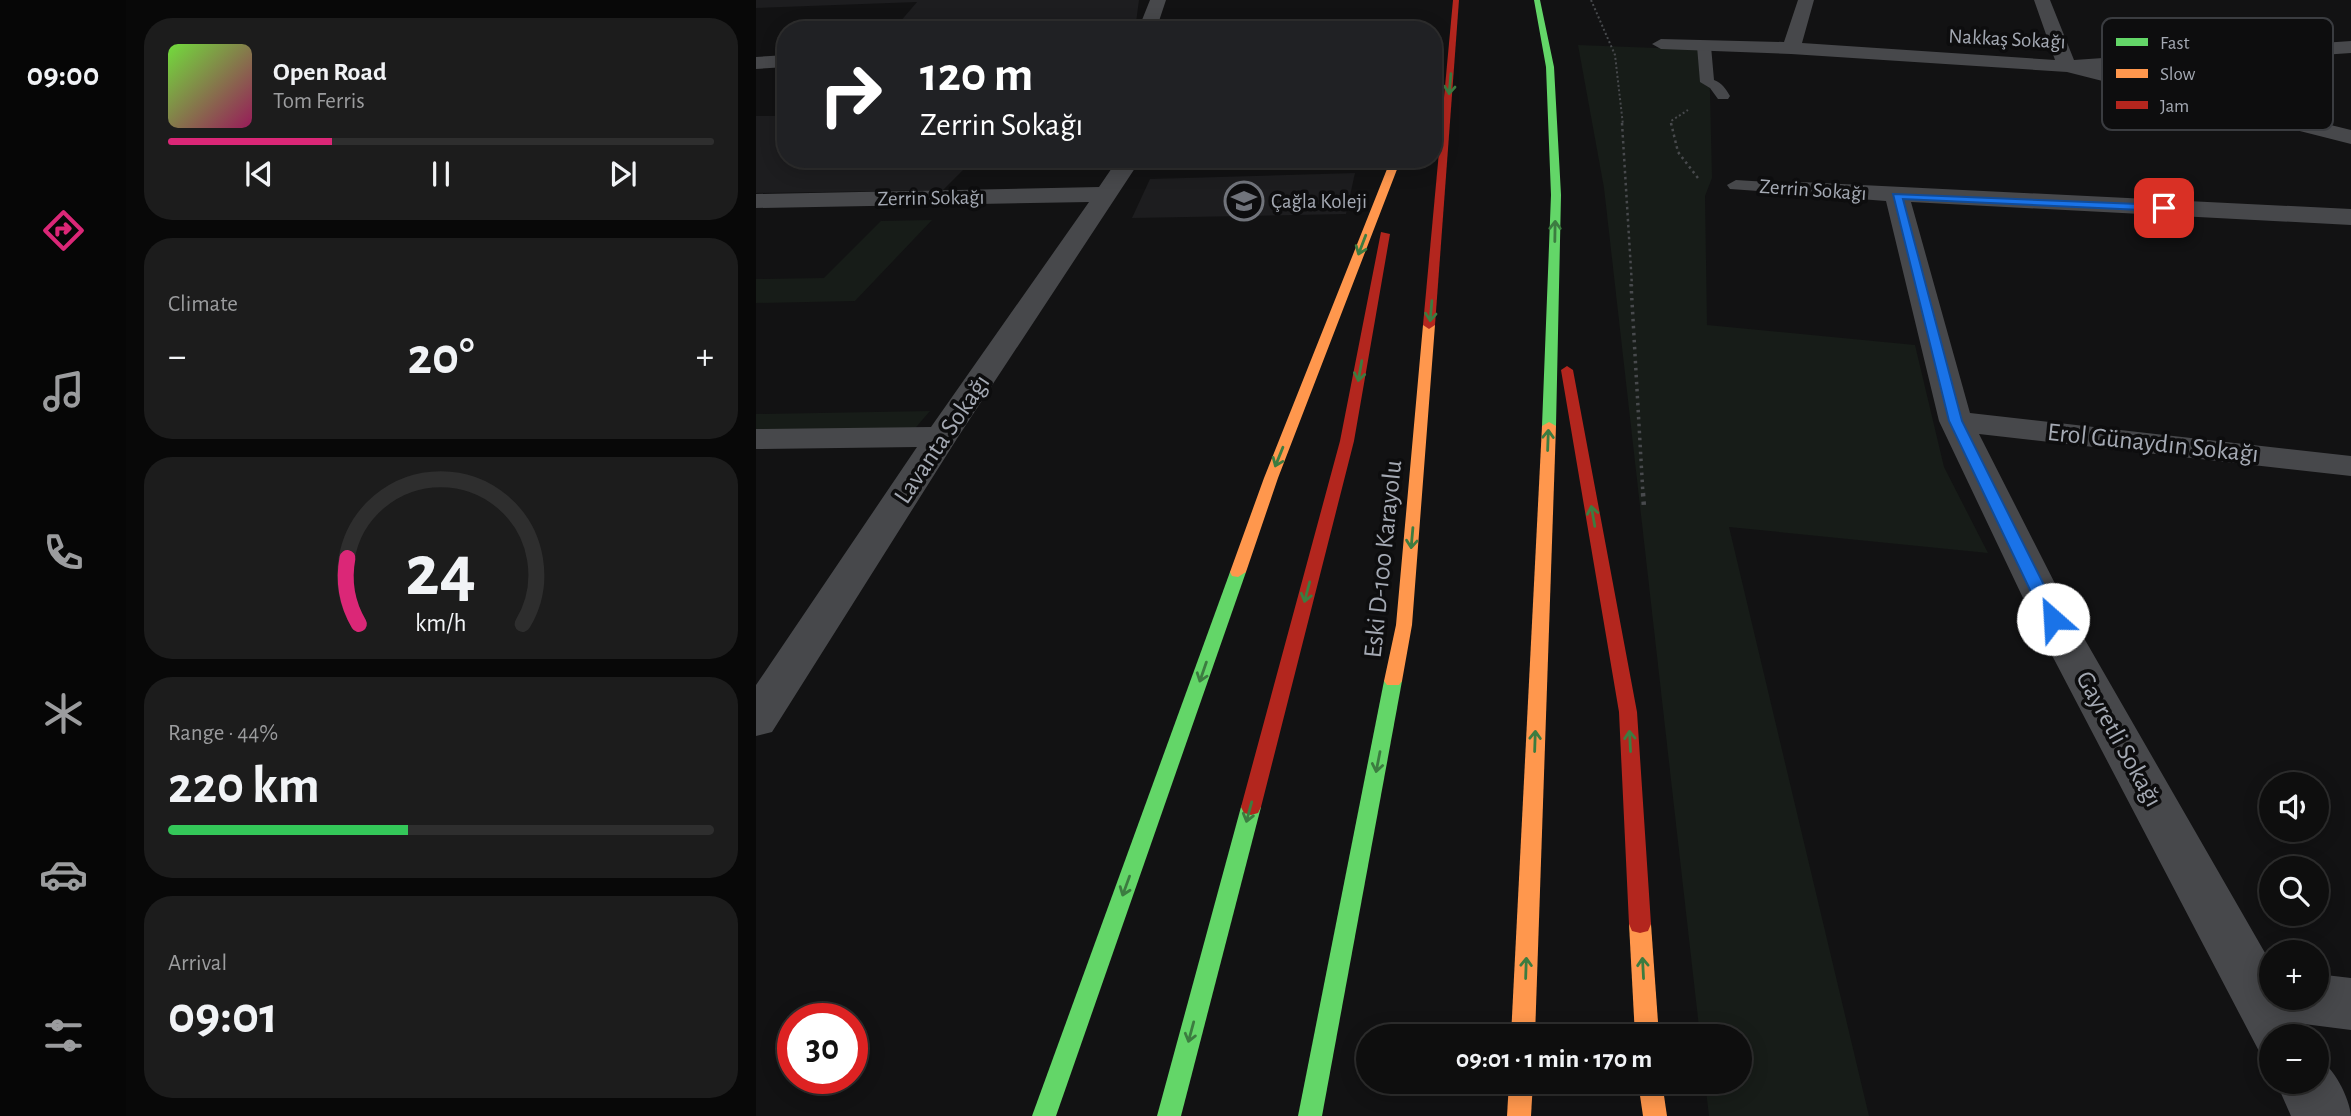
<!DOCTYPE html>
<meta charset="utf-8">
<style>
body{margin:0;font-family:"Alegreya Sans",sans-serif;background:#1c1c1c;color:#f1f3f6;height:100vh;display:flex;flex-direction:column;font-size:26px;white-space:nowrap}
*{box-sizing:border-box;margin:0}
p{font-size:23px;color:#9b9c9e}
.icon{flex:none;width:38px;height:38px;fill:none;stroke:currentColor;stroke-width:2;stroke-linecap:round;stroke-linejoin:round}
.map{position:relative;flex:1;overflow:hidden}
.drawer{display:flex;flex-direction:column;gap:18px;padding:18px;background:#080808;width:630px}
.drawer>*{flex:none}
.guide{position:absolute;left:21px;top:21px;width:665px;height:147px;border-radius:28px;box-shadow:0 4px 18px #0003,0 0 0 2px #2e2e2e;background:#202124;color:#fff;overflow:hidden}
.fabs{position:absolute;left:1503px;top:772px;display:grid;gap:14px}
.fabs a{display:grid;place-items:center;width:70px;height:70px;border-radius:50%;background:#0e0e0e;box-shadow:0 4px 18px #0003,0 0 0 2px #2e2e2e;font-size:35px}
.speed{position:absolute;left:21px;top:1003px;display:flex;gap:14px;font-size:35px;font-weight:700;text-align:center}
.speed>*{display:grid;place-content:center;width:91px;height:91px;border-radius:50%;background:#0e0e0e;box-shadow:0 4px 18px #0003,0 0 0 2px #2e2e2e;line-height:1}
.speed .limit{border:10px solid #d22;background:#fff;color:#111}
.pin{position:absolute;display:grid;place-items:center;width:60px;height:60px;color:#fff;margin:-30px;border-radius:14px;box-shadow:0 4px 10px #0006}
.me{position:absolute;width:77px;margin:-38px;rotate:334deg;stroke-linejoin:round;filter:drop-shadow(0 0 5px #0008)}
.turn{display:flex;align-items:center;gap:24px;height:147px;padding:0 28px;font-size:32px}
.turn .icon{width:91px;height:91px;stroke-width:2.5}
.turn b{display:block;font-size:49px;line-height:60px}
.big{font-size:52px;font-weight:700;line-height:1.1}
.drawer .tile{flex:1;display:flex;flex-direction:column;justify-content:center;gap:10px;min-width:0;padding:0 24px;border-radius:28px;background:#1c1c1c}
.drawer .dial{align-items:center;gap:0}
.dial svg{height:182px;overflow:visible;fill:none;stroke:#2e2e2e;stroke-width:7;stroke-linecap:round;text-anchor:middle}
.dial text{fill:#f1f3f6;stroke:none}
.song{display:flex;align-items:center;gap:21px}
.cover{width:84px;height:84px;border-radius:10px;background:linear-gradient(135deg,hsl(100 70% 55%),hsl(330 70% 35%))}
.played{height:7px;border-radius:4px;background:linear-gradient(90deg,#db2777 30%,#2e2e2e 30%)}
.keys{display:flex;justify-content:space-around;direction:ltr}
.heat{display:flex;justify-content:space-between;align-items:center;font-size:38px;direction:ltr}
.charge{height:10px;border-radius:5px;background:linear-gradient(90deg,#34c759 44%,#2e2e2e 0)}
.trip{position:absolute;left:600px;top:1024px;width:396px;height:70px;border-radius:35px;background:#0e0e0e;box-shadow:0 4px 18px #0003,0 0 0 2px #2e2e2e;font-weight:700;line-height:70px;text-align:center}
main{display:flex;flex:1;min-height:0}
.tab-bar{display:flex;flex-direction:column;width:126px;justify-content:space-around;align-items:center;background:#060606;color:#9b9c9e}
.tab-bar .icon{width:49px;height:49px}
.tab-bar .selected{color:#db2777}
.tab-bar b{font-size:32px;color:#f1f3f6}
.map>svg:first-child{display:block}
</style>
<main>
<nav class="tab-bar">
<b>09:00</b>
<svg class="icon selected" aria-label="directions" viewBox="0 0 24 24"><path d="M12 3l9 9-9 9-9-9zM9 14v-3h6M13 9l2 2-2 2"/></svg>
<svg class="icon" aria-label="music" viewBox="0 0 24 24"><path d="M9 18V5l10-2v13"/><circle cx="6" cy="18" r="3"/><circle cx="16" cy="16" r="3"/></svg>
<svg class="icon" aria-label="phone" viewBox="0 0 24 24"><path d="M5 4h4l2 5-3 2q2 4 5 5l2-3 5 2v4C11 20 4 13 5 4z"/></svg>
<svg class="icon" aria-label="climate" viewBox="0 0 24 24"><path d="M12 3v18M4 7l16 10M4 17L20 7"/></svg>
<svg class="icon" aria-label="car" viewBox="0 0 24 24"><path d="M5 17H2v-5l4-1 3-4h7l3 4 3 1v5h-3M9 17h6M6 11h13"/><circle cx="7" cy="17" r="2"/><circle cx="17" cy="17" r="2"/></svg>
<svg class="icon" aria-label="filters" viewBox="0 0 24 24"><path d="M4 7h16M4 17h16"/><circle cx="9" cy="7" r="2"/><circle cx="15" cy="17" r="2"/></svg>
</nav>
<section class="drawer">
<div class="tile">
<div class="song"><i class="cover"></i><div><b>Open Road</b><p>Tom Ferris</p></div></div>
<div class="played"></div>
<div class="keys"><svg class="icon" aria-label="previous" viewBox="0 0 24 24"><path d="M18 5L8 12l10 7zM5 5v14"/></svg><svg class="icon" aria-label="pause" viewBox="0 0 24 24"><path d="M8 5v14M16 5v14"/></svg><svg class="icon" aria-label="next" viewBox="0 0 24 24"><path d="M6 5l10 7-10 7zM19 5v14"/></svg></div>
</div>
<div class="tile"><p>Climate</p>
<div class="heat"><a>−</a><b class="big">20°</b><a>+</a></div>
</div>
<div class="tile dial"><svg viewBox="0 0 100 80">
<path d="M14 69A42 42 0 1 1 86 69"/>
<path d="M14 69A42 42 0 0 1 9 40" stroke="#db2777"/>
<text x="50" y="56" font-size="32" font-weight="700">24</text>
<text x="50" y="72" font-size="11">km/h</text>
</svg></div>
<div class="tile"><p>Range · 44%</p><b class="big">220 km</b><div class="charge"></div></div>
<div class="tile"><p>Arrival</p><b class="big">09:01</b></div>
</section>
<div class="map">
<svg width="1595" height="1116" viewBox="0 0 1595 1116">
<rect width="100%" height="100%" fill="#121213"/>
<g fill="#1d1d1f">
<polygon points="0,0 383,0 379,30 137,30 161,2 0,8"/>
<polygon points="0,116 30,116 30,159 218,159 187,190 0,193"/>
<polygon points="599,173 590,214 376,218 394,179"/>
</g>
<g fill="#171c18">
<polygon points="822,45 953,50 956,178 949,196 951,325 1159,345 1188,467 1232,553 973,527 1113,1116 953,1116 949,1082 984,1082 984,1036 944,1036 848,188"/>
<polygon points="176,220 99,301 0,303 0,279 68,278 125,221"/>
<polygon points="174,411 143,447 0,448 0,414"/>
</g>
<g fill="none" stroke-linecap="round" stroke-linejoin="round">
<g stroke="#484a4d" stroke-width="2" stroke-dasharray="2 2.5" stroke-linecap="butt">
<polyline points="835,0 859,55 867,125"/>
<polyline points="915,125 915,121 932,110"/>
</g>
<g stroke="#484a4d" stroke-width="2.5" stroke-dasharray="2.5 3.5" stroke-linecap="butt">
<polyline points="866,123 876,286"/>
<polyline points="915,123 922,152 942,178"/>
</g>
<polyline stroke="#484a4d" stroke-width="3.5" stroke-dasharray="2.5 4.5" stroke-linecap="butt" points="875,284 887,495"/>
<polyline stroke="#484a4d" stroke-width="4.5" stroke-dasharray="3.5 5" stroke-linecap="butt" points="887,493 888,508"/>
<g fill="#47484b" fill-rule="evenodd">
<path d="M948,42L955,46L958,80C966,83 970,89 974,96L972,99H962L954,88L944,82L941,46Z"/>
<polygon points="980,180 1045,184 1054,189 1045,194 974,189 971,185"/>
</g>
<g fill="#47484b" fill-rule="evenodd">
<polygon points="394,0 410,0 400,30 382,30"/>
<polygon points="1042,0 1058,0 1046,43 1299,60 1278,0 1294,0 1318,60 1595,41 1595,53 1350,70 1595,130 1595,144 1311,72 1035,54 905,49 896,44 905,39 1028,42"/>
<polygon points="30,55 30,67 0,69 0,57"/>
<polygon points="362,159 385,159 202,437 16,732 0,736 0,685 161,447 0,449 0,429 175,427 333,202 0,208 0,194 343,187"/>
<polygon points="1045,182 1595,209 1595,225 1155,202 1214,413 1595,456 1595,476 1223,434 1317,619 1516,965 1516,998 1561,998 1561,974 1595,978 1595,1030 1548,1024 1554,1036 1516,1036 1516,1059 1505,1055 1277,619 1183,421 1130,201 1037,194 1033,189 1037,184"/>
<path d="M1561,1058C1577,1065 1594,1099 1595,1116H1535L1520,1082H1561Z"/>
</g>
<g fill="#63d668" fill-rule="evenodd">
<polygon points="778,0 784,0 798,67 805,195 800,426 793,430 786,426 795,195 790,67"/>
<polygon points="482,567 490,572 300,1116 276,1116 474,572"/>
<polygon points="637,675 643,677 646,681 566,1116 542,1116 628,681 631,677"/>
<polygon points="495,799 502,801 505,807 425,1116 401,1116 485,807 488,801"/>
</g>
<g fill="#ff974d" fill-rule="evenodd">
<polygon points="635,159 645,159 522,478 490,572 482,577 476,576 474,572 508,478"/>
<polygon points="673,321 679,325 656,625 646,681 643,685 631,685 628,681 640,625 667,325"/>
<polygon points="793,422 800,426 779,1036 755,1036 786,426"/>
<polygon points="884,915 892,917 895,924 903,1036 879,1036 873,924 876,917"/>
<polygon points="753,1082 777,1082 775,1116 751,1116"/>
<polygon points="882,1082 906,1082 911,1116 887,1116"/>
</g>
<g fill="#b3261e" fill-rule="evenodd">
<polygon points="697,0 703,0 679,325 673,329 667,325"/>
<polygon points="625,232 634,234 598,441 505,807 502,813 495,815 488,813 485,807 584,441"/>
<polygon points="811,366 817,370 881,712 895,924 892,931 884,933 876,931 873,924 863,712 805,370"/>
</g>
</g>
<defs><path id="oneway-shaft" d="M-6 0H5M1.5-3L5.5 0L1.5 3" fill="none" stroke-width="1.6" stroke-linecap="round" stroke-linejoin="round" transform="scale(1.75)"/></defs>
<g stroke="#3c7c40">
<use href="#oneway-shaft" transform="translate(694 84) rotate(95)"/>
<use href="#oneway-shaft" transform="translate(799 231) rotate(-89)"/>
<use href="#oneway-shaft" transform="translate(606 245) rotate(111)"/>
<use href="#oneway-shaft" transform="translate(675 311) rotate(95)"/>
<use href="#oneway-shaft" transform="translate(604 371) rotate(100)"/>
<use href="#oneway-shaft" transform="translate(792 440) rotate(-88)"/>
<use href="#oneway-shaft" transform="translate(523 457) rotate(112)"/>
<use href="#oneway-shaft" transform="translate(837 516) rotate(-100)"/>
<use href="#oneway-shaft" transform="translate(656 538) rotate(95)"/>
<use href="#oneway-shaft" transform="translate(551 592) rotate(105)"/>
<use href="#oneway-shaft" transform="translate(447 672) rotate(109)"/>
<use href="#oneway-shaft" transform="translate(779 741) rotate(-88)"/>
<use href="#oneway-shaft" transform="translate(874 741) rotate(-93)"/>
<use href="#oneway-shaft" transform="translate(622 762) rotate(101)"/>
<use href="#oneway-shaft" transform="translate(493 812) rotate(105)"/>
<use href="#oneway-shaft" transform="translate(370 886) rotate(110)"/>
<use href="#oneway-shaft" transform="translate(770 968) rotate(-88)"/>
<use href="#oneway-shaft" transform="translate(887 968) rotate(-93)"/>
<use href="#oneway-shaft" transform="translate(435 1032) rotate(105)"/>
</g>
<polygon fill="#1a73e8" stroke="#114b97" stroke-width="2" points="1137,194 1408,205 1413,208 1408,211 1147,199 1206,421 1305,619 1303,623 1297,625 1288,619 1193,421"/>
<defs>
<symbol id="school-ring" viewBox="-11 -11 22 22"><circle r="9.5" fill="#0d0d0e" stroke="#71747b" stroke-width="1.5"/><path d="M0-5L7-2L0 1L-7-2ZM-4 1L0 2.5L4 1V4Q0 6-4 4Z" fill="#71747b"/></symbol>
</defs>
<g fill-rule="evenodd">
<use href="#school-ring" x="466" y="179" width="44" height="44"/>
</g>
<g text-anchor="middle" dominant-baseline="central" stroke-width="7" stroke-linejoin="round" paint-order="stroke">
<g font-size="21" fill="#a4a9b3" stroke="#0d0d0e">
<text transform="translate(1251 39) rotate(3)">Nakkaş Sokağı</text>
<text transform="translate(1057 190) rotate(4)">Zerrin Sokağı</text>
<text transform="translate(175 198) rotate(-1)">Zerrin Sokağı</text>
</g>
<g font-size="21" fill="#a4a9b3" stroke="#0d0d0e" text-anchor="start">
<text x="515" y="201">Çağla Koleji</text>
</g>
<g font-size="26" fill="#a4a9b3" stroke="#0d0d0e">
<text transform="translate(186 439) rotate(-56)">Lavanta Sokağı</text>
<text transform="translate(1397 443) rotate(6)">Erol Günaydın Sokağı</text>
<text transform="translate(627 559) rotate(-84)">Eski D-100 Karayolu</text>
<text transform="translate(1363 739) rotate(61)">Gayretli Sokağı</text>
</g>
</g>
<rect x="1346" y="18" width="231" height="112" rx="10" fill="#0d0d0e" stroke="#3a3c40" stroke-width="2"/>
<rect x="1360" y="38" width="32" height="8" fill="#63d668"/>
<rect x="1360" y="69" width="32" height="9" fill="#ff974d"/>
<rect x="1360" y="101" width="32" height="8" fill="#b3261e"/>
<g font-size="19" fill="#a4a9b3">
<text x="1404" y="49">Fast</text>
<text x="1404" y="80">Slow</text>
<text x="1404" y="112">Jam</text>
</g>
</svg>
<div class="fabs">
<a><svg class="icon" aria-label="sound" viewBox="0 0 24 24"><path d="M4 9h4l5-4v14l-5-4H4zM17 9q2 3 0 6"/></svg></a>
<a><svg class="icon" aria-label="search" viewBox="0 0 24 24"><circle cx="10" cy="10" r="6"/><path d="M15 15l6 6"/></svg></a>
<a>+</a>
<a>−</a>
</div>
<div class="speed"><div class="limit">30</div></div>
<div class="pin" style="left:1408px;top:208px;background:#d93025"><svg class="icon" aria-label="arrive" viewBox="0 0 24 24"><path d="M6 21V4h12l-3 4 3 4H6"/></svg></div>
<svg class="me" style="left:1297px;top:619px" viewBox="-20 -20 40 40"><circle r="19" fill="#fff"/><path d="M0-13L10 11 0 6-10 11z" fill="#1a73e8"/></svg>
<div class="trip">09:01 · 1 min · 170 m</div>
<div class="guide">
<div class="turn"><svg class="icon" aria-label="right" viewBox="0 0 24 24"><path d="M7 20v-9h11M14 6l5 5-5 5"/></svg><div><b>120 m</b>Zerrin Sokağı</div></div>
</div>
</div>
</main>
